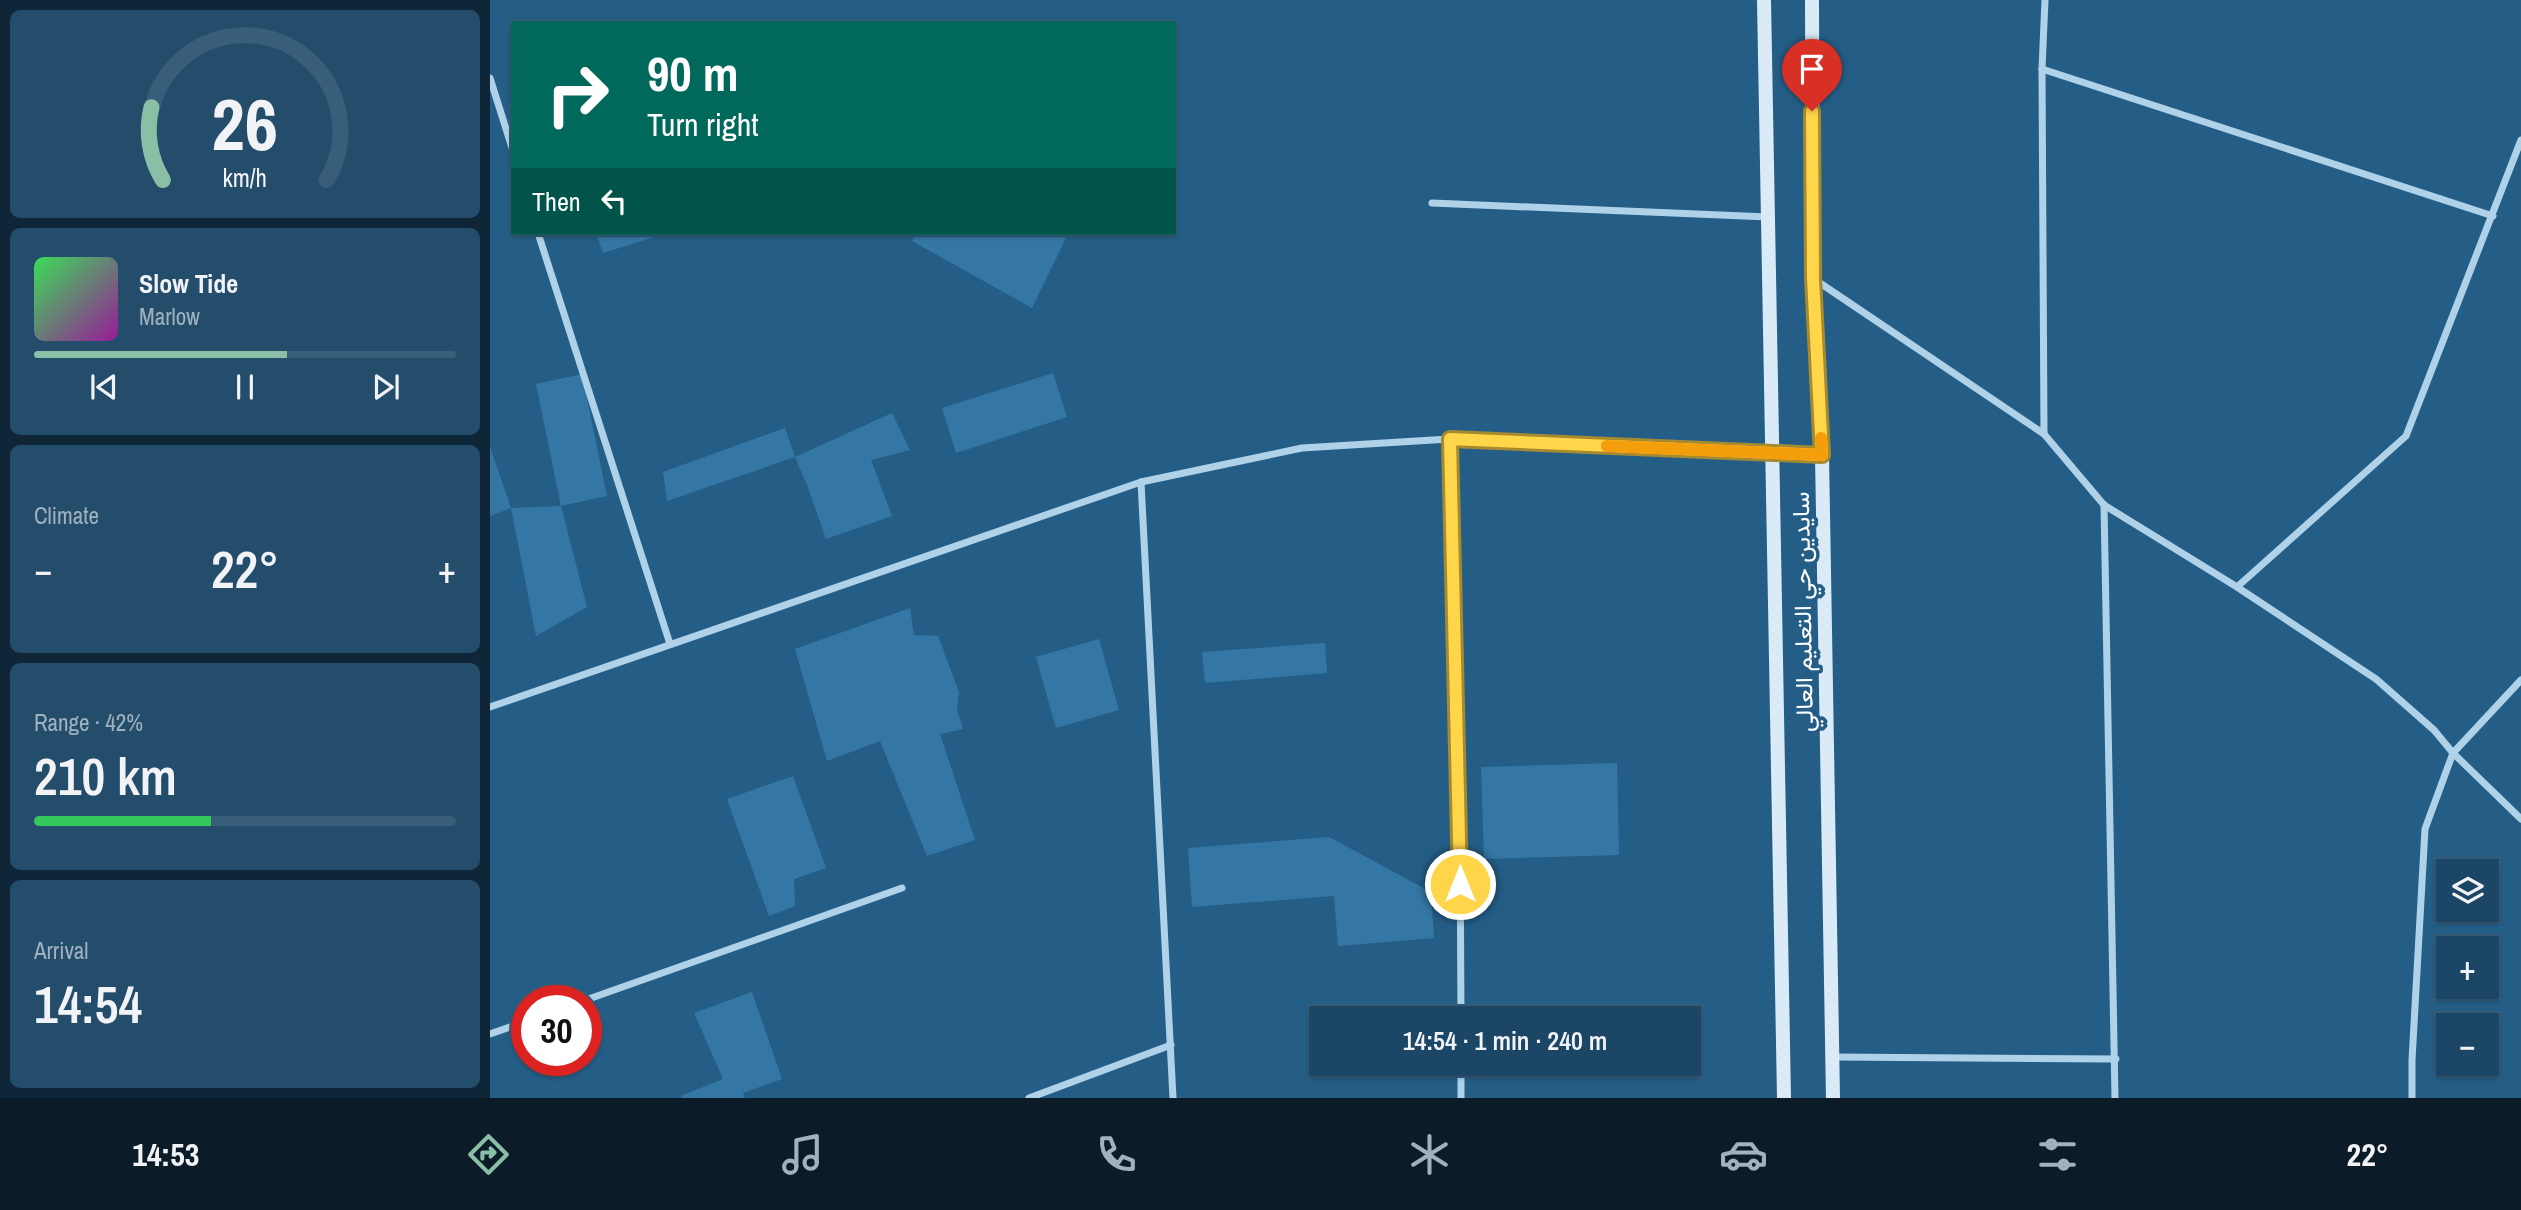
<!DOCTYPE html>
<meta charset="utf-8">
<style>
body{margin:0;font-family:"Archivo Narrow",Vazirmatn,sans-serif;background:#244d6b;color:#f1f3f6;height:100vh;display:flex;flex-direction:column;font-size:26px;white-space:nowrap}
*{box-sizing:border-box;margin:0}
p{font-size:23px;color:#a0b1bf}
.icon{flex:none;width:38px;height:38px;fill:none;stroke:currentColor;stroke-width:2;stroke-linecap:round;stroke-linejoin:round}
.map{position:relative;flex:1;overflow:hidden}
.panel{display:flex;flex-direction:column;gap:10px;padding:10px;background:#0f2638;width:490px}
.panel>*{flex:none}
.top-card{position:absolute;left:21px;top:21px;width:665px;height:214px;border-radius:0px;box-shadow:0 2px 5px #0004,0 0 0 2px #395e79;background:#00695c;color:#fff;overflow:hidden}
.fabs{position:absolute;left:1946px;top:859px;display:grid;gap:14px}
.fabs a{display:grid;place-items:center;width:63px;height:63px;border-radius:0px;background:#1b4665;box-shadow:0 2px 5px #0004,0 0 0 2px #395e79;font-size:35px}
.speed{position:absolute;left:21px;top:985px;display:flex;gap:14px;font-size:35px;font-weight:700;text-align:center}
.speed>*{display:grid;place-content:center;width:91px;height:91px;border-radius:50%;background:#1b4665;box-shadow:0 2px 5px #0004,0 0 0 2px #395e79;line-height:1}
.speed .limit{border:10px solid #d22;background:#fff;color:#111}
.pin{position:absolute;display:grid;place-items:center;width:60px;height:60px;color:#fff;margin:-72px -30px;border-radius:50% 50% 50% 0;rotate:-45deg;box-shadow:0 0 7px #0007}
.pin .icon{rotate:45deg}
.me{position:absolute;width:77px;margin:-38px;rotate:0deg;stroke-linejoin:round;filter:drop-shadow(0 0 5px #0008)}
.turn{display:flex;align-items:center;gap:24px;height:147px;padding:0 21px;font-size:32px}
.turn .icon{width:91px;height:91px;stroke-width:2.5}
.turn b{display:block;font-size:49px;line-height:60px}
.then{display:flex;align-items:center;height:66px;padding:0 21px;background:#0003;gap:14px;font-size:26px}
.big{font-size:52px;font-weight:600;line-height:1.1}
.panel .tile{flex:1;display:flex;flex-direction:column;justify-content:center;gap:10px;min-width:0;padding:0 24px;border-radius:10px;background:#244d6b}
.panel .dial{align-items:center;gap:0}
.dial svg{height:182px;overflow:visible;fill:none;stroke:#395e79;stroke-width:7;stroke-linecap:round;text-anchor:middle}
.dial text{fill:#f1f3f6;stroke:none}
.song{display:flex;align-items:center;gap:21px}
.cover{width:84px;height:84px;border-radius:10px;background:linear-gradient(135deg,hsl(130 70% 55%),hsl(300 70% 35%))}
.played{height:7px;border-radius:4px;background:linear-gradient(90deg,#8abfa5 60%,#395e79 60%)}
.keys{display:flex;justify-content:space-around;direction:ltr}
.heat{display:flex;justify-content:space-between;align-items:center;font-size:38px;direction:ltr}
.charge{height:10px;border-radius:5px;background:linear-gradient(90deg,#34c759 42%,#395e79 0)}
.trip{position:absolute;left:819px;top:1006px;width:392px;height:70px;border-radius:0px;background:#1b4665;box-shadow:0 2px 5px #0004,0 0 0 2px #395e79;font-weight:600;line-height:70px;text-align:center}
.tab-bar{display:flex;height:112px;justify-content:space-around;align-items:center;background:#0b1c28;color:#a0b1bf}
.tab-bar .icon{width:49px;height:49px}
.tab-bar .selected{color:#8abfa5}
.tab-bar b{font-size:32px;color:#f1f3f6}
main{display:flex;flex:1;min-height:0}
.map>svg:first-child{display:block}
</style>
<main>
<section class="panel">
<div class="tile dial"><svg viewBox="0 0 100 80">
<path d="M14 69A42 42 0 1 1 86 69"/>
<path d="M14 69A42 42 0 0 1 9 37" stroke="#8abfa5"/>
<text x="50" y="56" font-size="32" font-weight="700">26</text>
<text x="50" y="72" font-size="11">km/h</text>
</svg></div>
<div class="tile">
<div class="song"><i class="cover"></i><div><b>Slow Tide</b><p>Marlow</p></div></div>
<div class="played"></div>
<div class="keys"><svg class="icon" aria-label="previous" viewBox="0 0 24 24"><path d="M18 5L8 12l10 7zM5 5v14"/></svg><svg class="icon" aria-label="pause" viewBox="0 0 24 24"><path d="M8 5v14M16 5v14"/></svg><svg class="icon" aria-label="next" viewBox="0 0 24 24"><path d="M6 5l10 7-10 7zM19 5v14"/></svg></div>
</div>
<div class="tile"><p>Climate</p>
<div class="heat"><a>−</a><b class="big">22°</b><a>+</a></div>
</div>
<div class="tile"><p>Range · 42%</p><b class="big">210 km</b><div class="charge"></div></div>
<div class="tile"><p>Arrival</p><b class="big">14:54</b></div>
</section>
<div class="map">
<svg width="2031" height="1098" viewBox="0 0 2031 1098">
<rect width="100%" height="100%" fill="#245e87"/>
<g fill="#3577a4">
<polygon points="106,233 177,233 113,253"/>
<polygon points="427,233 565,233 576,238 542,308 422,241"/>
<polygon points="563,373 577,417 466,453 452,408"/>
<polygon points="92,374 117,496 71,506 46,384"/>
<polygon points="402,413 420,450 381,460 402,516 336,539 317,485 305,457 177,501 173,472 295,428 305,457"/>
<polygon points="0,447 21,508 0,516"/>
<polygon points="71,506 97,607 46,636 21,508"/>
<polygon points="420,608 424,635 448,636 469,692 467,710 473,729 450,734 485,840 437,856 390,741 337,761 305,649"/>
<polygon points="609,639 629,710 566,728 546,657"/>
<polygon points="835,643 837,673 715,683 712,652"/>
<polygon points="1127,763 1129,855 994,859 991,767"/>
<polygon points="303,776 336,868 304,879 305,906 279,916 237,799"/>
<polygon points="839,837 941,892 944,938 848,946 844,896 702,907 698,848"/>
<polygon points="262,992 292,1079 253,1093 255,1098 192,1098 191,1096 233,1079 204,1013"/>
</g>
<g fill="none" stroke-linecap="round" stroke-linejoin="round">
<g stroke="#b0d2e9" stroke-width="7">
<polyline points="1552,69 2003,216"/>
<polyline points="0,78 23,151"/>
<polyline points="942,203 1278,217"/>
<polyline points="48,233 180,644"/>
<polyline points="1324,279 1554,434 1614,505 1747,587 1886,679 1944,730 1963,753 1935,829 1922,1060 1922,1098"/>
<polyline points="1554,434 1552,69 1555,0"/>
<polyline points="959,439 970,831 971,1018"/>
<polyline points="651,482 683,1098"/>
<polyline points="1614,505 1625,1098"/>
<polyline points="1747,587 1916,436 2031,140"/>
<polyline points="2031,680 1963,753 2031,819"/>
<polyline points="0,707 651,482 812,448 959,439 1332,455"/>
<polyline points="93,1001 412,888"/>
<polyline points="0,1034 37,1021"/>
<polyline points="1343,1057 1626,1059"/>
<polyline points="971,1064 971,1098"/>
<polyline points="539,1098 681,1045"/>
</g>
<g stroke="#daebf7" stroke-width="14">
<polyline points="1274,0 1294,1098"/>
<polyline points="1322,0 1323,278 1332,455 1343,1098"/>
</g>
</g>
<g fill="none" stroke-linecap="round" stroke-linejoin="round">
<defs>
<polyline id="route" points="970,884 960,439 1332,455 1323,278 1322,111"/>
</defs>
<use href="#route" stroke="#a68a30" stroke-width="18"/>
<use href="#route" stroke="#ffd54a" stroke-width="12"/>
<polyline stroke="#f59e0b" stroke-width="12" points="1117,446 1332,455 1331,438"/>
</g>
<g text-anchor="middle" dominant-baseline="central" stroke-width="7" stroke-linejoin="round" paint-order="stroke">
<g font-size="24" fill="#fff" stroke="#245e87">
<text transform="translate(1312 612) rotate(-91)">سايدين حي التعليم العالي</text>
</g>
</g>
</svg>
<div class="fabs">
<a><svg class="icon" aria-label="layers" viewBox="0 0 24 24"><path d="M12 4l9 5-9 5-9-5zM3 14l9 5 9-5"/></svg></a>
<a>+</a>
<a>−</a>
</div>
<div class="speed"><div class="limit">30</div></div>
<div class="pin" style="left:1322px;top:111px;background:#d93025"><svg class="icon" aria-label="arrive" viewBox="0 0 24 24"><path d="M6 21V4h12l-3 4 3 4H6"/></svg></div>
<svg class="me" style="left:970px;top:884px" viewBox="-20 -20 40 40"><circle r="17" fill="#ffd54a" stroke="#fff" stroke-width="3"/><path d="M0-11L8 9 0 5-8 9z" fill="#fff"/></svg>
<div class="trip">14:54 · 1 min · 240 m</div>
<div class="top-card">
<div class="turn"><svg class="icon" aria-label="right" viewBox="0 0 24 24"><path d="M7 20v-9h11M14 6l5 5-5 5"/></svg><div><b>90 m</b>Turn right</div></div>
<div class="then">Then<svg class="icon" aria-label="left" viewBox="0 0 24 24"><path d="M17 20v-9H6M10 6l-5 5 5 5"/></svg></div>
</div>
</div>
</main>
<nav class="tab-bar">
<b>14:53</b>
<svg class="icon selected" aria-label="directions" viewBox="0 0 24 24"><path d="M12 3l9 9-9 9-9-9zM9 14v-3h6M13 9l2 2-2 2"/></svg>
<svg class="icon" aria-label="music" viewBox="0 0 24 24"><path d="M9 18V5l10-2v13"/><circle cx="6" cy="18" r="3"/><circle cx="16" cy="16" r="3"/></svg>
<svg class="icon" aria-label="phone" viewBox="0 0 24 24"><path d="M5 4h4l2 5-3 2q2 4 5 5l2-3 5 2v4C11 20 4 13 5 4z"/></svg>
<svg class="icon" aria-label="climate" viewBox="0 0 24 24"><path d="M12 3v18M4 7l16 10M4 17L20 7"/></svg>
<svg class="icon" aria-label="car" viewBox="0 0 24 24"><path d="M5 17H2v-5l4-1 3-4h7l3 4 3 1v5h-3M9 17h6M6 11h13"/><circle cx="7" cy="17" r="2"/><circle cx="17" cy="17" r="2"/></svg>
<svg class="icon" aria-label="filters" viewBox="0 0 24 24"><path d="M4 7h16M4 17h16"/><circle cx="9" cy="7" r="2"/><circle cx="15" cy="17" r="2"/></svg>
<b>22°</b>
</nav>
